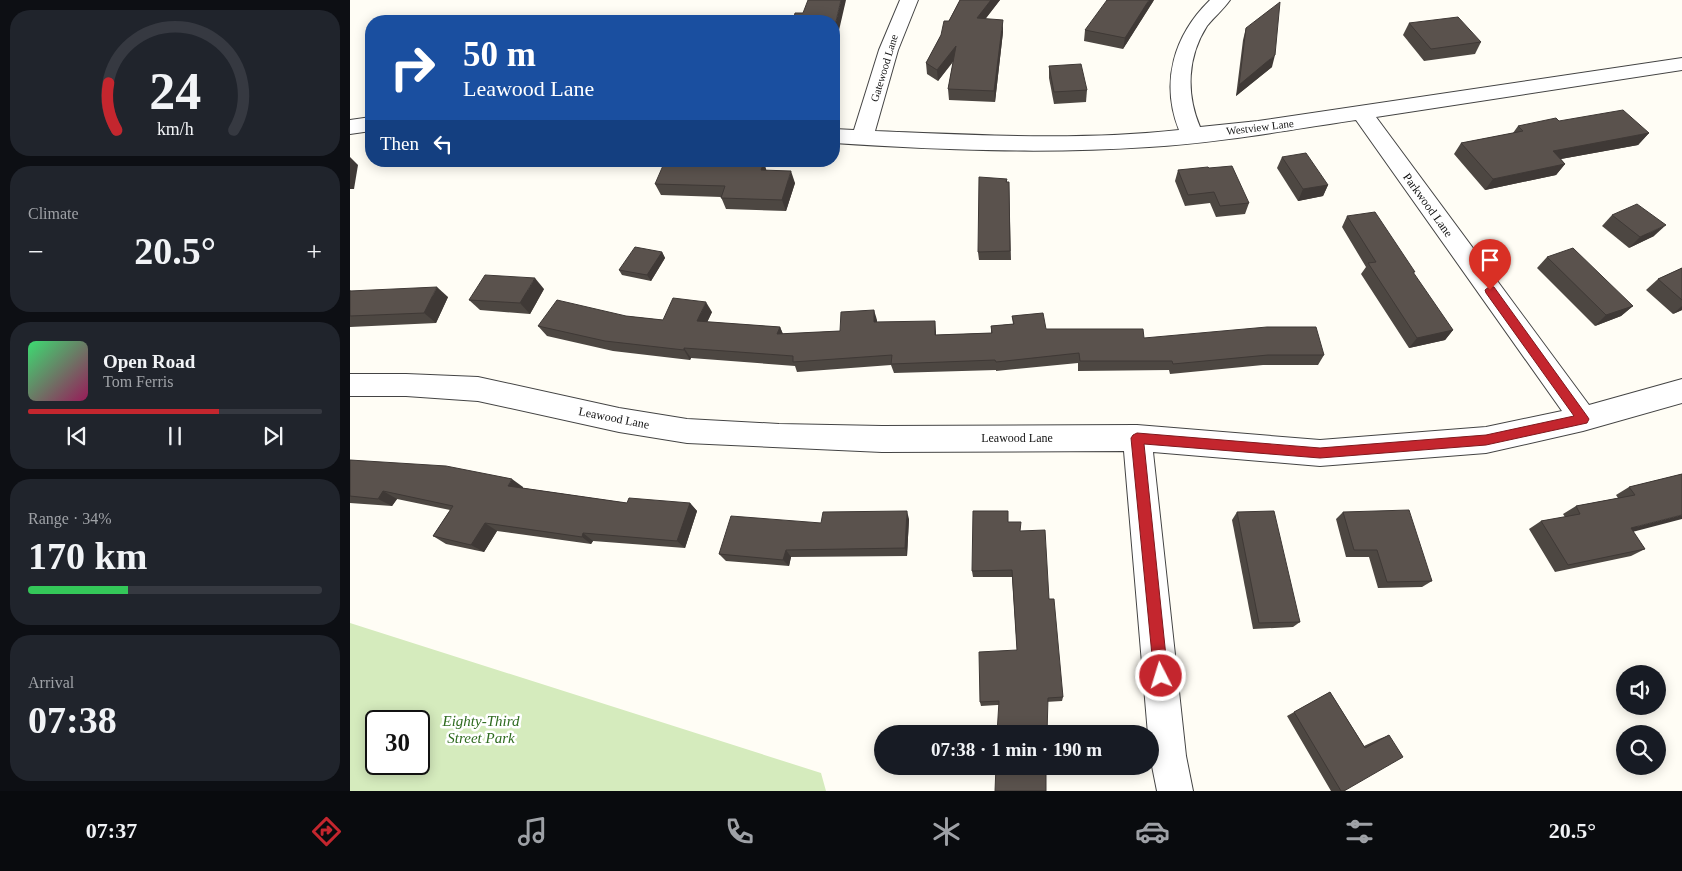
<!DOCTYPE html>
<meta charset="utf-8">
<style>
body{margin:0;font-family:"Times New Roman",serif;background:#20242c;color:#f1f3f6;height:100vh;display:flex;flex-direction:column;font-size:19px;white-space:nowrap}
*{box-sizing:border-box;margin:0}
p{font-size:16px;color:#9ea1a6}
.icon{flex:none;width:28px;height:28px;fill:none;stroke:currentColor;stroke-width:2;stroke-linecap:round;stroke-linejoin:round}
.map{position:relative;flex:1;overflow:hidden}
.details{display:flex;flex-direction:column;gap:10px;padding:10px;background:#0d0f14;width:350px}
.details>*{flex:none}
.top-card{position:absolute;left:15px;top:15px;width:475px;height:152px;border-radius:20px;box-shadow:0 2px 12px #0003;background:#1a4fa0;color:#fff;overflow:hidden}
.tools{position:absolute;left:1266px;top:665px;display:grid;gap:10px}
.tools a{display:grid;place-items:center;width:50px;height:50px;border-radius:50%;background:#171b24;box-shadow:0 2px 12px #0003;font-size:25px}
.speed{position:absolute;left:15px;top:710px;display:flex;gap:10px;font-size:25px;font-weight:700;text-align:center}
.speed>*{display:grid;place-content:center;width:65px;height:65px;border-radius:50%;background:#171b24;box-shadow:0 2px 12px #0003;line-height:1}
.speed .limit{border:2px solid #111;border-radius:8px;background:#fff;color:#111}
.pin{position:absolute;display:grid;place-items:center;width:42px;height:42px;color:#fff;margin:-51px -21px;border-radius:50% 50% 50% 0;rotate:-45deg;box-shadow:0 0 5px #0007}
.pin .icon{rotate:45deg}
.me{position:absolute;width:55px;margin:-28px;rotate:355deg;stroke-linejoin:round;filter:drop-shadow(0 0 4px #0008)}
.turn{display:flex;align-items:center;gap:18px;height:105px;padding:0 15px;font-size:22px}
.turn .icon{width:65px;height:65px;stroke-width:2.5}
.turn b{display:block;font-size:35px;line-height:42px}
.then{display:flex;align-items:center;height:48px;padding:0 15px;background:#0003;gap:10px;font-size:19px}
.big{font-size:38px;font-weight:700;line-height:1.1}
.details .tile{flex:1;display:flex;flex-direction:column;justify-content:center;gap:8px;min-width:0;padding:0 18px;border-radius:20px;background:#20242c}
.details .dial{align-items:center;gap:0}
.dial svg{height:130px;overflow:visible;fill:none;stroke:#363941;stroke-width:7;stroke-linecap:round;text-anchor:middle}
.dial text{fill:#f1f3f6;stroke:none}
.song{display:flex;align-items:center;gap:15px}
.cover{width:60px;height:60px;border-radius:8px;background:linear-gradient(135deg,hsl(140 70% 55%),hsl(330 70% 35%))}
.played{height:5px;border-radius:2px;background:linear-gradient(90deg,#c4262e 65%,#363941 65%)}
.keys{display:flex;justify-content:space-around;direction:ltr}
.heat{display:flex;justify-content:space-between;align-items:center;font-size:28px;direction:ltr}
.charge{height:8px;border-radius:4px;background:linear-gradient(90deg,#34c759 34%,#363941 0)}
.trip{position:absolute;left:524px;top:725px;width:285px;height:50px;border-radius:25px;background:#171b24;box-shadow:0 2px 12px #0003;font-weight:700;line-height:50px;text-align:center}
.menu{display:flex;height:80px;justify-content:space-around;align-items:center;background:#090b0e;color:#9ea1a6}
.menu .icon{width:35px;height:35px}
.menu .selected{color:#c4262e}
.menu b{font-size:22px;color:#f1f3f6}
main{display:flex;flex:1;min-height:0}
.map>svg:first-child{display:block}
</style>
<main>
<section class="details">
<div class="tile dial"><svg viewBox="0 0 100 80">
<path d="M14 69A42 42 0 1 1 86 69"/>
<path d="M14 69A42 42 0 0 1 9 40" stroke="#c4262e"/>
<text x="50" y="56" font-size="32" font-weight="700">24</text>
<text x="50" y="72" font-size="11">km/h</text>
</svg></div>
<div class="tile"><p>Climate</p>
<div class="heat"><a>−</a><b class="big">20.5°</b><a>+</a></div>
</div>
<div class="tile">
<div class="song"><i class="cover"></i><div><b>Open Road</b><p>Tom Ferris</p></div></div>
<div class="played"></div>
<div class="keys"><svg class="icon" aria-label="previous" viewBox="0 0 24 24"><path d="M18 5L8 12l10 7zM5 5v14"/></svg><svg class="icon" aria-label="pause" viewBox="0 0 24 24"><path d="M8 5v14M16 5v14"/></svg><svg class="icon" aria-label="next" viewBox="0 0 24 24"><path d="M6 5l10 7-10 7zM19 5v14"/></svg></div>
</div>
<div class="tile"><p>Range · 34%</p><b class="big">170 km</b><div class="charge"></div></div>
<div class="tile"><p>Arrival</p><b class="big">07:38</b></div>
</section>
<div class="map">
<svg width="1332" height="791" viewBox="0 0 1332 791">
<rect width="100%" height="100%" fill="#fffdf5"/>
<path fill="#d5ebbd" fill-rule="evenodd" d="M0,623L471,773L476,791H0ZM26,721H69V764H26Z"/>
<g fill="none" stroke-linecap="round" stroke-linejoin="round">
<defs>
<g id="street">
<path d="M550,0H568L548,50L525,131C626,135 728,141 829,130C810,82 824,35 860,0H880C873,10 864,17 857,26C837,57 836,94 850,127L908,121L1332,58V70L1026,117L1239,405L1332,379V403L1233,431L1136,453L970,466L803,452L836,756L843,791H807L800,756V734H798L774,451L532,452L337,443L269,432L128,401L56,396H0V374H56L128,377L269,408L337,419L429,424L532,426L787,425L970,440L1136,427L1212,411L1006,120C938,130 868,143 799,147C694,154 589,150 484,143V129L504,130L529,50Z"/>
<polygon points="21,117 21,131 0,134 0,120"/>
</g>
</defs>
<use href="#street" stroke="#444" stroke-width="2"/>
<use href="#street" fill="#fff" fill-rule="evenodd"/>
</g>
<g fill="#4d4742">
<polygon points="610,0 650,0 635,19 653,32 645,102 599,100 598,89 603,62 588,81 577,74 576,63"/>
<polygon points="804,0 773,49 734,41 735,30"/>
<polygon points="1059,23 1131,42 1125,54 1074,61 1053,35"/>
<polygon points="896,28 922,67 886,96 893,40"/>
<polygon points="699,66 737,90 736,102 704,104 699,78"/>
<polygon points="1209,121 1299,133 1288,145 1211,159 1215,164 1206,175 1135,190 1104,154 1111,143 1163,133 1168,126"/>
<polygon points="932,157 978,185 973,196 948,201 927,168"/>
<polygon points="414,163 416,170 445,183 436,211 376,209 371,197 311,195 305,184"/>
<polygon points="859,168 899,203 895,214 866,217 860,203 835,206 825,181 828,170"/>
<polygon points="657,179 657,182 659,182 661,260 629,260 628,252"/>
<polygon points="1262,215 1304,236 1279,248 1252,226"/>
<polygon points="997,216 1103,330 1095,340 1059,348 1011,274 1016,267 992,227"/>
<polygon points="312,252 315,258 301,281 272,275 269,270"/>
<polygon points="1197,257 1283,306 1271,316 1245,326 1187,268"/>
<polygon points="1332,268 1332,310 1323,314 1296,290 1308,279"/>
<polygon points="194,289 180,314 130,310 119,300"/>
<polygon points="0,290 1,291 98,297 86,323 0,327"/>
<polygon points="362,312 357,322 430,327 433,334 490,331 527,320 527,322 586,332 586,335 641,333 641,326 663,324 662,316 696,329 974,355 968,365 913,365 820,374 819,370 728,371 728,363 646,371 646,370 544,373 541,365 447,372 445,366 341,358 340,360 263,351 197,336 188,326 276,316 313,320"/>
<polygon points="0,460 173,487 173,488 277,503 340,503 347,511 335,548 243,541 241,544 147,531 134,552 96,544 83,536 100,510 47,499 42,506 0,503"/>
<polygon points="1332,474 1283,532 1295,549 1281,556 1205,572 1179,529 1191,521 1215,517 1213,514 1226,506 1268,498 1266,495 1279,487"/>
<polygon points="887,512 950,622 943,627 903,629 882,520"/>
<polygon points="993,512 1082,581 1072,587 1028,588 1019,557 996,557 986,519"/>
<polygon points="559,519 557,556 441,557 439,566 376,561 369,554 471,523"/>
<polygon points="658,522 670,531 699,599 713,697 712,701 631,706 630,702 667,650 662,577 623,577 622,571"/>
<polygon points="980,692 1014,746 1029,739 1039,735 994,791 981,791 937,716"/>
</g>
<g fill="#3f3936">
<polygon points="491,0 496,0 484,52 484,30"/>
<polygon points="641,0 650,0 627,30 627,18"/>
<polygon points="799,0 804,0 773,49 775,38"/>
<polygon points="653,20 653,32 645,102 644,91"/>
<polygon points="606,46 606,57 588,81 587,70"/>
<polygon points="925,55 922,67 886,96 889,85"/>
<polygon points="1299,133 1288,145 1194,162 1203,151"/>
<polygon points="0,157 8,165 4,189 0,189"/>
<polygon points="414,163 418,175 411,170"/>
<polygon points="1215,164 1206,175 1135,190 1143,179"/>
<polygon points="441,171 445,183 436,211 432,200"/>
<polygon points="978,185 973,196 948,201 953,189"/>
<polygon points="1316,225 1304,236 1279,248 1290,237"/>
<polygon points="312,252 315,258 301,281 297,275"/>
<polygon points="185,278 194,289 180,314 170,303"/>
<polygon points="87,287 98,297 86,323 74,313"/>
<polygon points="356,302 362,312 353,331 347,321"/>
<polygon points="1283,306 1271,316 1245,326 1256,315"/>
<polygon points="1332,306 1332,310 1323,314"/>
<polygon points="524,310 527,320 527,333 524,322"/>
<polygon points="585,321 586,332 586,345 585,335"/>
<polygon points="430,327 434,337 427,334"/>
<polygon points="1103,330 1095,340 1059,348 1067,338"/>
<polygon points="334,348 341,358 340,360 334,350"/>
<polygon points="162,479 173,487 169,494 158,486"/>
<polygon points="33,491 47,499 42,506 28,499"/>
<polygon points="340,503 347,511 335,548 327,541"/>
<polygon points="557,511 559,519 557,556 555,548"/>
<polygon points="1332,515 1332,519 1267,536 1281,528"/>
<polygon points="135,523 147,531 134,552 121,545"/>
<polygon points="233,533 243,541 241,544 232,537"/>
<polygon points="436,550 441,557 439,566 433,560"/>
</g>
<g fill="#5a524d" stroke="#3f3936">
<polygon points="458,0 491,0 484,30 484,21 443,21 445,13 453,13"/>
<polygon points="610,0 641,0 627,18 653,20 644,91 598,89 606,46 587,70 576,63 591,35 594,21 599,21"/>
<polygon points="757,0 799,0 775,38 735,30"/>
<polygon points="930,2 925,55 889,85 896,28"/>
<polygon points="1108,17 1131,42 1081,49 1059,23"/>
<polygon points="731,64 737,90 704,92 699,66"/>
<polygon points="1273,110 1299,133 1203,151 1215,164 1143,179 1111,143 1173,131 1168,126 1206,118 1209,121"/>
<polygon points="956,153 978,185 953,189 932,157"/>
<polygon points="315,161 371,161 414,163 411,170 441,171 432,200 371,198 375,186 305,184"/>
<polygon points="882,166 899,203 870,206 864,192 838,195 828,170 858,167 859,168"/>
<polygon points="629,177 657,179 656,182 659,182 660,251 628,252"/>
<polygon points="1287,204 1316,225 1290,237 1262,215"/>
<polygon points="1025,212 1065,272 1063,272 1103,330 1067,338 1018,263 1026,262 997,216"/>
<polygon points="285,247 312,252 297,275 269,270"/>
<polygon points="1223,248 1283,306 1256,315 1197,257"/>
<polygon points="1332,268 1332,300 1308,279"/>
<polygon points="135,275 185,278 170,303 119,300"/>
<polygon points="87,287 74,313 0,316 0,291"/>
<polygon points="323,298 356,302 347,321 430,327 427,334 490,331 491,312 524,310 524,322 585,321 585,335 642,333 641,326 664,324 662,316 693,313 696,329 793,329 794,338 917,327 966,327 974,355 918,355 823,364 822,361 730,361 729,353 646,362 645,360 541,364 542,355 443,362 443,356 334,348 334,350 255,341 188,326 207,300 276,316 313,320"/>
<polygon points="0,460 96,466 162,479 158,486 277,503 279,498 340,503 327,541 233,533 232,537 135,523 121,545 83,536 103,506 33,491 28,499 0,496"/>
<polygon points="1332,474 1332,515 1281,528 1295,549 1218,565 1191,521 1230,514 1226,506 1285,495 1279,487"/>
<polygon points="1059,510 1082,581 1037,582 1027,550 1004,550 993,512"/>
<polygon points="557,511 555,548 436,550 433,560 369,554 381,516 471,523 473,512"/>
<polygon points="623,511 658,511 658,522 671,522 670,531 695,530 699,599 704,599 713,697 698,698 697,734 647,734 649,701 630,702 629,652 667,650 662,570 622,571"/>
<polygon points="924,511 950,622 909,623 887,512"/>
<polygon points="980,692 1015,748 1039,735 1053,757 994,791 991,791 944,712"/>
<polygon points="646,766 696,766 696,791 645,791"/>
</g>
<polygon fill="#c4262e" stroke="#7f191e" points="1140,286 1144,287 1237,416 1239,419 1237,423 1136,445 970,458 794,444 818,676 816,681 811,683 806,681 804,676 781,438 783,435 787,433 970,448 1136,435 1224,416 1136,293 1135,290"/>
<g text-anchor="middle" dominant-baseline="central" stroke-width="5" stroke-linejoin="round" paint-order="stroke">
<g font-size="11" fill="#111" stroke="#fff">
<text transform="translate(534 68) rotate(-73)">Gatewood Lane</text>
<text transform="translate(910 127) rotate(-7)">Westview Lane</text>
</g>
<g font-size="12" fill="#111" stroke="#fff">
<text transform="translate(1078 205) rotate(54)">Parkwood Lane</text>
<text transform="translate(264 418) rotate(11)">Leawood Lane</text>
<text x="667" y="438">Leawood Lane</text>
</g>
<g font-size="15" font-style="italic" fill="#2f6b1f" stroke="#fff">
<text x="131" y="721">Eighty-Third<tspan x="131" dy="17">Street Park</tspan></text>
</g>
</g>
</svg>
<div class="tools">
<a><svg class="icon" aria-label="sound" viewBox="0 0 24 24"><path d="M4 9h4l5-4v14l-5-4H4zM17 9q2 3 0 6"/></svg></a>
<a><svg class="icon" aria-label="search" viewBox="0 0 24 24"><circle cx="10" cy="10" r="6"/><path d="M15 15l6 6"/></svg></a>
</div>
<div class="speed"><div class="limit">30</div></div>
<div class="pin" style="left:1140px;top:290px;background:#d93025"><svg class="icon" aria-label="arrive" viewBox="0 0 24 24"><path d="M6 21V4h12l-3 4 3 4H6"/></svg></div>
<svg class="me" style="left:811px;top:676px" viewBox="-20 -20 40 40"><circle r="17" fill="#c4262e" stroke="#fff" stroke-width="3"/><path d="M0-11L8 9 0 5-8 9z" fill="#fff"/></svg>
<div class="trip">07:38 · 1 min · 190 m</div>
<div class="top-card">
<div class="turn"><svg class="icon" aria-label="right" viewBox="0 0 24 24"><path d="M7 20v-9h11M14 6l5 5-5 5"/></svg><div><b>50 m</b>Leawood Lane</div></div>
<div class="then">Then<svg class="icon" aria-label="left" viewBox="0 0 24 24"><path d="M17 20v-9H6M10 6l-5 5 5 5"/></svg></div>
</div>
</div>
</main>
<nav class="menu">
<b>07:37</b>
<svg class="icon selected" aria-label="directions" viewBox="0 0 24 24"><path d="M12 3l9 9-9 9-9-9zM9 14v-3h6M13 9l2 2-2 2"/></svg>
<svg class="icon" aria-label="music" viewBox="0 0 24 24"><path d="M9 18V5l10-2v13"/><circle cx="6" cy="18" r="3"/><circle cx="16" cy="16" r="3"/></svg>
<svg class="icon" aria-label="phone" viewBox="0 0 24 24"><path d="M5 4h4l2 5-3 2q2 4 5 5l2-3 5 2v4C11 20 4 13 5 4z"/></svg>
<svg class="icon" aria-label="climate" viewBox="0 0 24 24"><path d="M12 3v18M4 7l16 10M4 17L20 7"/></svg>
<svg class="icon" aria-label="car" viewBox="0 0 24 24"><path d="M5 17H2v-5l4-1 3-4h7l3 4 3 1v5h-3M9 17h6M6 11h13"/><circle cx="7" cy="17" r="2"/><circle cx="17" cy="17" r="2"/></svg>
<svg class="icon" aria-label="filters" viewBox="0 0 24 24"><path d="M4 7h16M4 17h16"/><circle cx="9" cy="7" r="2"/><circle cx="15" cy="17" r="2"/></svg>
<b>20.5°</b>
</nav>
